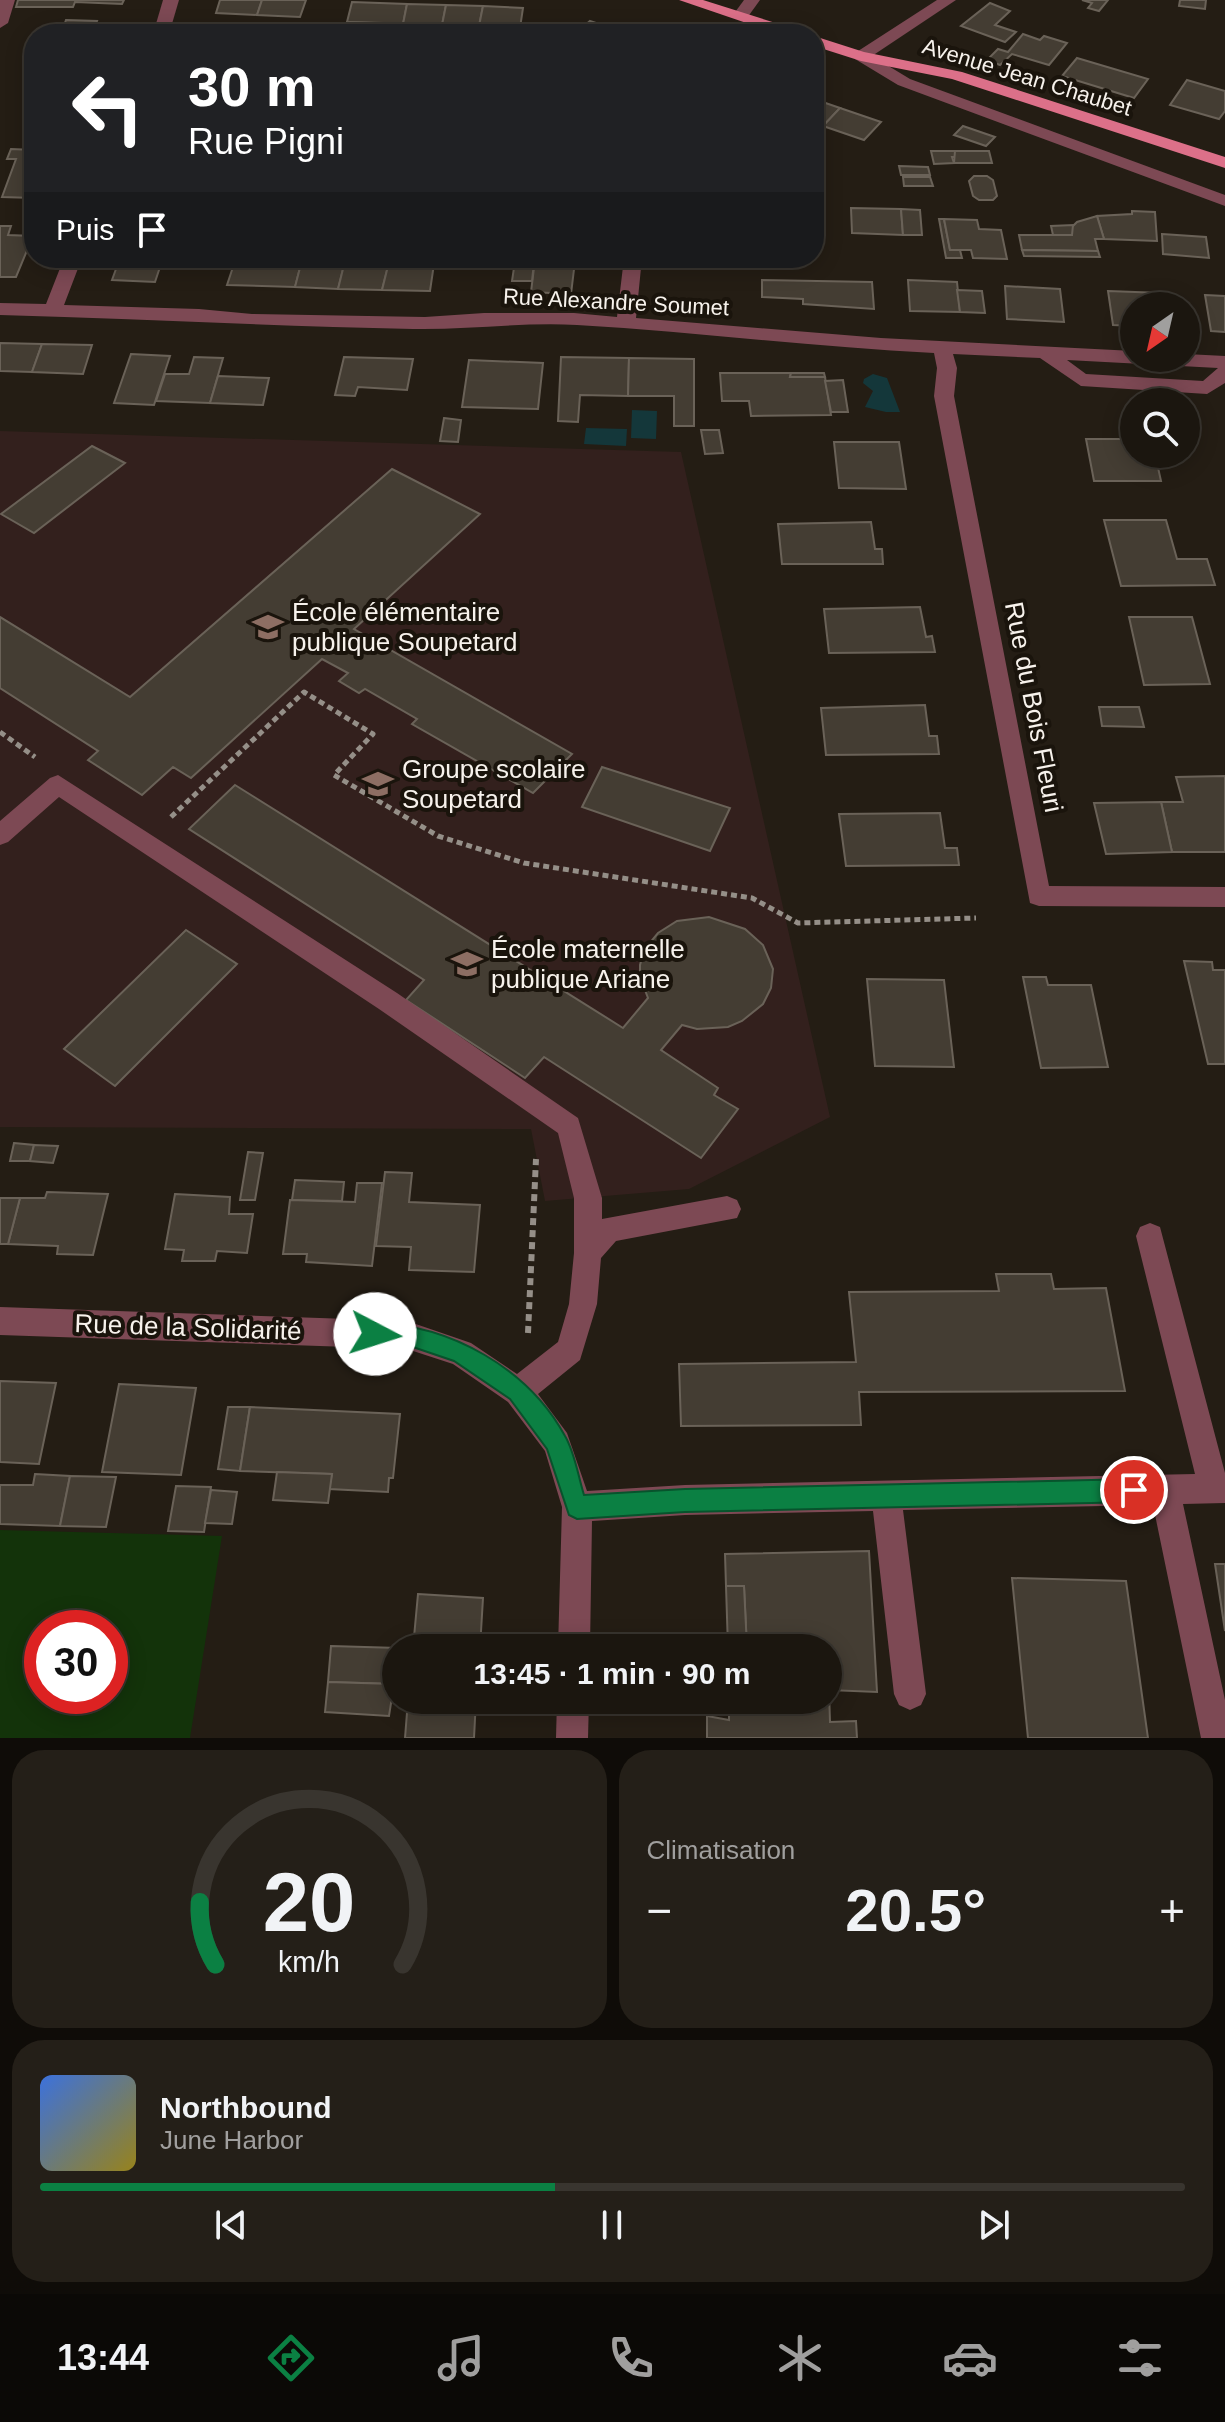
<!DOCTYPE html>
<html lang="fr">
<meta charset="utf-8">
<style>
body{margin:0;font-family:Arial,sans-serif;background:#241f18;color:#f1f3f6;height:100vh;display:flex;flex-direction:column;font-size:30px;white-space:nowrap}
*{box-sizing:border-box;margin:0}
p{font-size:26px;color:#a09f9e}
.icon{flex:none;width:44px;height:44px;fill:none;stroke:currentColor;stroke-width:2;stroke-linecap:round;stroke-linejoin:round}
.map{position:relative;height:1738px;overflow:hidden}
.details{display:flex;flex-direction:column;gap:12px;padding:12px;background:#0f0c08;flex:1}
.details>*{flex:none}
.top-card{position:absolute;left:24px;top:24px;width:800px;height:244px;border-radius:32px;box-shadow:0 4px 20px #0003,0 0 0 2px #39352f;background:#202124;color:#fff;overflow:hidden}
.needle{width:52px;rotate:214deg}
.buttons{position:absolute;left:1120px;top:292px;display:grid;gap:16px}
.buttons a{display:grid;place-items:center;width:80px;height:80px;border-radius:50%;background:#1b160f;box-shadow:0 4px 20px #0003,0 0 0 2px #39352f;font-size:40px}
.speed{position:absolute;left:24px;top:1610px;display:flex;gap:16px;font-size:40px;font-weight:700;text-align:center}
.speed>*{display:grid;place-content:center;width:104px;height:104px;border-radius:50%;background:#1b160f;box-shadow:0 4px 20px #0003,0 0 0 2px #39352f;line-height:1}
.speed .limit{border:12px solid #d22;background:#fff;color:#111}
.pin{position:absolute;display:grid;place-items:center;width:68px;height:68px;color:#fff;margin:-34px;border:4px solid #fff;border-radius:50%;box-shadow:0 2px 8px #0007}
.me{position:absolute;width:88px;margin:-44px;rotate:95deg;stroke-linejoin:round;filter:drop-shadow(0 0 6px #0008)}
.turn{display:flex;align-items:center;gap:28px;height:168px;padding:0 32px;font-size:36px}
.turn .icon{width:104px;height:104px;stroke-width:2.5}
.turn b{display:block;font-size:56px;line-height:68px}
.then{display:flex;align-items:center;height:76px;padding:0 32px;background:#0003;gap:16px;font-size:30px}
.big{font-size:60px;font-weight:800;line-height:1.1}
.details .tile{flex:1;display:flex;flex-direction:column;justify-content:center;gap:12px;min-width:0;padding:0 28px;border-radius:32px;background:#241f18}
.details .dial{align-items:center;gap:0}
.dial svg{height:208px;overflow:visible;fill:none;stroke:#39352f;stroke-width:7;stroke-linecap:round;text-anchor:middle}
.dial text{fill:#f1f3f6;stroke:none}
.song{display:flex;align-items:center;gap:24px}
.cover{width:96px;height:96px;border-radius:12px;background:linear-gradient(135deg,hsl(220 70% 55%),hsl(50 70% 35%))}
.played{height:8px;border-radius:4px;background:linear-gradient(90deg,#0b8043 45%,#39352f 45%)}
.keys{display:flex;justify-content:space-around;direction:ltr}
.heat{display:flex;justify-content:space-between;align-items:center;font-size:44px;direction:ltr}
.details .tiles{flex:1;display:grid;gap:12px;grid-template-columns:1fr 1fr}
.tile:last-child{grid-column:span 2}
.trip{position:absolute;left:382px;top:1634px;width:460px;height:80px;border-radius:40px;background:#1b160f;box-shadow:0 4px 20px #0003,0 0 0 2px #39352f;font-weight:800;line-height:80px;text-align:center}
.tabs{display:flex;height:128px;justify-content:space-around;align-items:center;background:#0b0906;color:#a09f9e}
.tabs .icon{width:56px;height:56px}
.tabs .current{color:#0b8043}
.tabs b{font-size:36px;color:#f1f3f6}
.map>svg:first-child{display:block}
</style>
<div class="map">
<svg width="1225" height="1738" viewBox="0 0 1225 1738">
<rect width="100%" height="100%" fill="#241d14"/>
<polygon fill="#33201d" points="0,431 681,452 830,1117 689,1189 545,1201 531,1129 0,1127"/>
<path fill="#13330a" fill-rule="evenodd" d="M0,1530L222,1536L190,1738H0ZM42,1628H110V1696H42Z"/>
<g fill="#14373a">
<polygon points="873,374 887,378 900,412 886,412 865,407 873,391 863,383 864,379"/>
<polygon points="632,410 657,411 656,439 631,438"/>
<polygon points="586,428 627,429 626,446 584,444"/>
</g>
<g fill="#443d33" stroke="#6a6258" stroke-width="2">
<polygon points="18,0 124,0 122,4 75,2 73,7 16,7"/>
<polygon points="220,0 262,0 257,15 216,13"/>
<polygon points="262,0 306,0 300,17 257,15"/>
<polygon points="1082,0 1108,0 1099,11 1088,8 1092,3"/>
<polygon points="1180,0 1206,0 1205,9 1179,6"/>
<polygon points="352,2 407,4 403,24 347,22"/>
<polygon points="990,3 1010,11 995,25 1016,32 1005,42 961,26"/>
<polygon points="407,4 446,5 442,25 403,24"/>
<polygon points="446,5 483,6 479,26 442,25"/>
<polygon points="483,6 523,8 520,28 479,26"/>
<polygon points="66,20 97,21 94,29 113,30 111,34 61,34"/>
<polygon points="590,21 629,34 575,34"/>
<polygon points="347,22 383,23 382,27 346,26"/>
<polygon points="1023,34 1040,40 1044,36 1067,43 1049,65 1012,54 1000,65 987,60 998,49 1008,52"/>
<polygon points="1077,58 1148,79 1134,98 1062,76"/>
<polygon points="1187,80 1225,91 1225,111 1219,119 1170,105"/>
<polygon points="814,99 840,108 823,126 814,123"/>
<polygon points="840,108 881,122 864,140 823,126"/>
<polygon points="963,126 995,137 986,146 954,135"/>
<polygon points="11,149 34,150 34,198 2,197 16,159 7,159"/>
<polygon points="931,151 955,151 957,157 952,157 954,163 934,164"/>
<polygon points="955,151 989,151 992,163 954,163"/>
<polygon points="899,166 928,167 930,175 901,175"/>
<polygon points="974,176 987,176 993,180 997,196 993,200 979,200 973,196 969,181"/>
<polygon points="903,177 930,177 933,186 904,186"/>
<polygon points="851,208 901,209 903,235 852,233"/>
<polygon points="901,209 920,210 922,235 903,235"/>
<polygon points="1132,211 1155,212 1157,241 1104,239 1097,216 1132,214"/>
<polygon points="1097,216 1104,239 1095,239 1098,251 1022,250 1019,235 1072,235 1072,227 1077,222"/>
<polygon points="939,219 944,219 950,250 960,250 962,258 946,258"/>
<polygon points="944,219 977,220 979,229 1001,230 1007,259 973,258 971,250 950,250"/>
<polygon points="1073,225 1072,235 1053,235 1051,226"/>
<polygon points="0,226 11,226 8,235 33,236 16,277 0,277"/>
<polygon points="1162,234 1206,237 1209,258 1163,254"/>
<polygon points="1022,250 1098,251 1100,257 1024,256"/>
<polygon points="120,258 163,258 155,282 112,280"/>
<polygon points="236,258 302,260 295,287 227,285"/>
<polygon points="690,258 725,258 726,264 691,265"/>
<polygon points="302,260 345,261 338,289 295,287"/>
<polygon points="535,260 575,261 571,294 531,292"/>
<polygon points="345,261 389,262 382,290 338,289"/>
<polygon points="515,261 534,262 532,281 512,281"/>
<polygon points="389,262 434,264 430,291 382,290"/>
<polygon points="762,280 872,282 874,309 803,304 803,299 762,297"/>
<polygon points="908,280 957,282 960,312 910,311"/>
<polygon points="1005,286 1060,289 1064,322 1007,319"/>
<polygon points="957,290 982,291 985,313 960,312"/>
<polygon points="1108,291 1162,293 1164,306 1134,306 1134,326 1113,325"/>
<polygon points="1205,295 1225,296 1225,332 1211,331"/>
<polygon points="0,343 42,344 32,372 0,371"/>
<polygon points="42,344 92,345 83,374 32,372"/>
<polygon points="131,354 170,356 154,405 114,403"/>
<polygon points="194,357 223,358 210,403 156,401 165,374 189,374"/>
<polygon points="344,357 413,359 407,390 358,387 355,396 335,395"/>
<polygon points="561,357 629,358 628,396 580,395 578,422 558,421"/>
<polygon points="629,358 694,359 694,426 674,426 674,396 628,396"/>
<polygon points="469,360 543,363 538,409 462,407"/>
<polygon points="720,373 791,373 790,377 825,377 831,415 751,416 749,401 722,401"/>
<polygon points="791,373 824,373 825,377 790,377"/>
<polygon points="218,376 269,378 263,405 210,403"/>
<polygon points="843,380 848,412 831,412 825,381"/>
<polygon points="444,418 461,420 458,442 440,441"/>
<polygon points="701,430 719,430 723,453 705,454"/>
<polygon points="1086,439 1134,439 1134,454 1155,454 1161,481 1094,481"/>
<polygon points="834,442 899,442 906,489 839,488"/>
<polygon points="92,446 125,463 34,533 1,514"/>
<polygon points="392,469 480,514 354,629 572,754 533,793 412,724 417,719 365,689 359,693 339,681 348,673 322,659 191,778 173,767 142,795 88,760 98,751 0,688 0,617 130,697"/>
<polygon points="1104,520 1166,520 1177,559 1207,559 1215,585 1121,586"/>
<polygon points="871,522 875,549 882,549 883,564 782,564 778,524"/>
<polygon points="920,607 926,637 932,636 935,652 829,653 824,609"/>
<polygon points="1129,617 1192,617 1210,684 1144,685"/>
<polygon points="925,705 929,736 937,736 939,754 826,755 821,708"/>
<polygon points="1099,707 1139,707 1144,727 1102,726"/>
<polygon points="602,767 730,808 710,851 582,807"/>
<polygon points="1225,776 1225,852 1172,852 1161,802 1183,802 1176,777"/>
<polygon points="235,785 623,1028 648,998 640,977 640,965 644,950 658,933 677,921 709,917 745,929 763,945 773,969 771,988 763,1004 742,1021 728,1027 697,1029 682,1025 661,1050 718,1088 714,1095 738,1109 701,1158 544,1057 525,1078 406,1000 424,980 189,829"/>
<polygon points="1161,802 1172,852 1106,854 1094,803"/>
<polygon points="940,813 945,848 957,848 959,865 846,866 839,814"/>
<polygon points="186,930 237,964 115,1086 64,1049"/>
<polygon points="1184,961 1212,962 1213,970 1225,970 1225,1064 1208,1064"/>
<polygon points="1023,977 1046,977 1048,985 1091,985 1108,1067 1041,1068"/>
<polygon points="867,979 944,980 954,1067 875,1066"/>
<polygon points="14,1143 34,1145 30,1161 10,1161"/>
<polygon points="34,1145 58,1146 53,1163 30,1161"/>
<polygon points="248,1152 263,1153 255,1200 240,1200"/>
<polygon points="385,1172 412,1173 409,1202 480,1205 474,1272 409,1270 411,1247 376,1246"/>
<polygon points="295,1180 344,1182 342,1201 292,1200"/>
<polygon points="357,1183 382,1183 372,1266 306,1262 307,1254 283,1254 290,1200 355,1202"/>
<polygon points="47,1192 108,1194 93,1255 57,1254 58,1246 8,1244 20,1198 45,1198"/>
<polygon points="175,1194 230,1197 229,1214 253,1214 247,1253 217,1251 215,1261 182,1261 184,1250 165,1249"/>
<polygon points="0,1198 20,1198 8,1244 0,1244"/>
<polygon points="996,1274 1051,1274 1054,1289 1106,1288 1125,1391 859,1392 861,1425 681,1426 679,1364 856,1362 849,1292 999,1291"/>
<polygon points="0,1381 56,1383 39,1464 0,1462"/>
<polygon points="119,1384 196,1388 181,1475 102,1472"/>
<polygon points="228,1407 250,1407 240,1471 218,1469"/>
<polygon points="250,1407 400,1414 393,1478 389,1478 388,1492 329,1489 332,1474 240,1471"/>
<polygon points="277,1472 332,1474 328,1503 273,1500"/>
<polygon points="35,1474 70,1476 60,1526 0,1524 0,1485 33,1485"/>
<polygon points="70,1476 116,1477 106,1527 60,1526"/>
<polygon points="176,1486 211,1487 204,1532 168,1531"/>
<polygon points="211,1490 237,1492 232,1524 205,1523"/>
<polygon points="869,1551 877,1692 829,1690 830,1722 856,1721 857,1738 707,1738 707,1716 729,1720 729,1700 828,1700 828,1648 747,1648 744,1586 726,1586 725,1554"/>
<polygon points="1215,1564 1225,1564 1225,1631"/>
<polygon points="1012,1578 1126,1581 1148,1738 1028,1738"/>
<polygon points="726,1586 744,1586 747,1648 728,1648"/>
<polygon points="418,1594 483,1598 480,1648 413,1648"/>
<polygon points="331,1646 399,1648 396,1648 396,1684 328,1682"/>
<polygon points="328,1682 394,1684 389,1716 325,1712"/>
<polygon points="408,1700 476,1700 474,1738 405,1738"/>
</g>
<g fill="none" stroke-linecap="round" stroke-linejoin="round">
<g stroke="#958f88" stroke-width="5" stroke-dasharray="6 4" stroke-linecap="butt">
<polyline points="0,732 35,757"/>
<polyline points="171,817 304,692 373,734 334,775 438,836 524,863 752,898 798,923 976,918"/>
</g>
<polyline stroke="#958f88" stroke-width="6" stroke-dasharray="7 5" stroke-linecap="butt" points="528,1333 536,1159"/>
<g fill="#7d4954" fill-rule="evenodd">
<polygon points="0,0 15,0 8,23 0,28"/>
<polygon points="163,0 179,0 169,34 153,34"/>
<polygon points="744,0 760,0 747,18 735,18 733,15"/>
<polygon points="937,0 956,0 872,56 910,79 1225,195 1225,206 898,85 855,59 855,53"/>
<path d="M64,258H82L64,305L199,309L252,314L425,317L484,313H574L617,317L624,258H642L636,318L881,338L1134,351V358H1186V354L1225,356V383L1207,394L1081,386L1040,358L953,354L957,368L954,396L1049,886L1225,887V907L1039,906L1030,903L934,396L937,368L934,353C815,347 696,332 577,325C522,322 467,330 413,329C275,326 138,319 0,315V303L46,304ZM1067,360L1218,368L1203,381L1086,374Z"/>
<polygon points="58,775 397,993 578,1118 602,1198 602,1219 727,1196 737,1200 741,1209 737,1218 616,1241 601,1258 597,1304 580,1360 538,1394 567,1433 587,1491 685,1485 1195,1474 1136,1236 1140,1227 1150,1223 1160,1227 1225,1473 1225,1503 1183,1504 1225,1700 1225,1738 1201,1738 1153,1505 903,1510 926,1694 921,1705 910,1710 899,1705 894,1694 873,1511 685,1515 592,1521 590,1648 558,1648 562,1507 545,1451 508,1402 453,1364 407,1349 0,1335 0,1307 407,1321 471,1343 517,1374 558,1342 569,1304 574,1253 574,1198 558,1133 379,1009 59,797 8,842 0,845 0,821 50,778"/>
<polygon points="557,1700 589,1700 588,1738 556,1738"/>
</g>
<g fill="#dc7089" fill-rule="evenodd">
<polygon points="679,0 703,0 801,31 803,34 779,34"/>
<polygon points="814,36 864,52 962,72 1225,157 1225,168 952,79 861,61 814,46"/>
</g>
</g>
<path fill="#0b8043" stroke="#07532c" stroke-width="2" d="M375,1323C450,1325 528,1368 565,1436C575,1453 578,1476 584,1495L685,1489L1134,1479L1142,1482L1146,1490L1142,1498L1134,1502L685,1512L577,1519L569,1515L547,1449L510,1399L454,1361L407,1345L368,1341L364,1334L368,1326Z"/>
<defs>
<symbol id="school-bare" viewBox="-9 -9 18 18"><path d="M0-5L7-2L0 1L-7-2ZM-4 1L0 2.5L4 1V4Q0 6-4 4Z" fill="#8d6e63" stroke="#1a140c" stroke-width="2.5" paint-order="stroke"/></symbol>
</defs>
<g fill-rule="evenodd">
<use href="#school-bare" x="246" y="605" width="44" height="44"/>
<use href="#school-bare" x="356" y="762" width="44" height="44"/>
<use href="#school-bare" x="445" y="942" width="44" height="44"/>
</g>
<g text-anchor="middle" dominant-baseline="central" stroke-width="8" stroke-linejoin="round" paint-order="stroke">
<g font-size="22" fill="#f7f2ec" stroke="#1a140c">
<text transform="translate(1027 77) rotate(17)">Avenue Jean Chaubet</text>
<text transform="translate(616 302) rotate(3)">Rue Alexandre Soumet</text>
</g>
<g font-size="26" fill="#f7f2ec" stroke="#1a140c" text-anchor="start">
<text x="292" y="612">École élémentaire<tspan x="292" dy="30">publique Soupetard</tspan></text>
<text x="402" y="769">Groupe scolaire<tspan x="402" dy="30">Soupetard</tspan></text>
<text x="491" y="949">École maternelle<tspan x="491" dy="30">publique Ariane</tspan></text>
</g>
<g font-size="26" fill="#f7f2ec" stroke="#1a140c">
<text transform="translate(1034 707) rotate(79)">Rue du Bois Fleuri</text>
<text transform="translate(188 1327) rotate(2)">Rue de la Solidarité</text>
</g>
</g>
</svg>
<div class="buttons">
<a><svg class="needle" viewBox="-14 -14 28 28"><path d="M0-13l5 13h-10z" fill="#e53935"/><path d="M0 13l5-13h-10z" fill="#a09f9e"/></svg></a>
<a><svg class="icon" aria-label="search" viewBox="0 0 24 24"><circle cx="10" cy="10" r="6"/><path d="M15 15l6 6"/></svg></a>
</div>
<div class="speed"><div class="limit">30</div></div>
<div class="pin" style="left:1134px;top:1490px;background:#d93025"><svg class="icon" aria-label="arrive" viewBox="0 0 24 24"><path d="M6 21V4h12l-3 4 3 4H6"/></svg></div>
<svg class="me" style="left:375px;top:1334px" viewBox="-20 -20 40 40"><circle r="19" fill="#fff"/><path d="M0-13L10 11 0 6-10 11z" fill="#0b8043"/></svg>
<div class="trip">13:45 · 1 min · 90 m</div>
<div class="top-card">
<div class="turn"><svg class="icon" aria-label="left" viewBox="0 0 24 24"><path d="M17 20v-9H6M10 6l-5 5 5 5"/></svg><div><b>30 m</b>Rue Pigni</div></div>
<div class="then">Puis<svg class="icon" aria-label="arrive" viewBox="0 0 24 24"><path d="M6 21V4h12l-3 4 3 4H6"/></svg></div>
</div>
</div>
<section class="details">
<div class="tiles">
<div class="tile dial"><svg viewBox="0 0 100 80">
<path d="M14 69A42 42 0 1 1 86 69"/>
<path d="M14 69A42 42 0 0 1 8 45" stroke="#0b8043"/>
<text x="50" y="56" font-size="32" font-weight="700">20</text>
<text x="50" y="72" font-size="11">km/h</text>
</svg></div>
<div class="tile"><p>Climatisation</p>
<div class="heat"><a>−</a><b class="big">20.5°</b><a>+</a></div>
</div>
<div class="tile">
<div class="song"><i class="cover"></i><div><b>Northbound</b><p>June Harbor</p></div></div>
<div class="played"></div>
<div class="keys"><svg class="icon" aria-label="previous" viewBox="0 0 24 24"><path d="M18 5L8 12l10 7zM5 5v14"/></svg><svg class="icon" aria-label="pause" viewBox="0 0 24 24"><path d="M8 5v14M16 5v14"/></svg><svg class="icon" aria-label="next" viewBox="0 0 24 24"><path d="M6 5l10 7-10 7zM19 5v14"/></svg></div>
</div>
</div>
</section>
<nav class="tabs">
<b>13:44</b>
<svg class="icon current" aria-label="directions" viewBox="0 0 24 24"><path d="M12 3l9 9-9 9-9-9zM9 14v-3h6M13 9l2 2-2 2"/></svg>
<svg class="icon" aria-label="music" viewBox="0 0 24 24"><path d="M9 18V5l10-2v13"/><circle cx="6" cy="18" r="3"/><circle cx="16" cy="16" r="3"/></svg>
<svg class="icon" aria-label="phone" viewBox="0 0 24 24"><path d="M5 4h4l2 5-3 2q2 4 5 5l2-3 5 2v4C11 20 4 13 5 4z"/></svg>
<svg class="icon" aria-label="climate" viewBox="0 0 24 24"><path d="M12 3v18M4 7l16 10M4 17L20 7"/></svg>
<svg class="icon" aria-label="car" viewBox="0 0 24 24"><path d="M5 17H2v-5l4-1 3-4h7l3 4 3 1v5h-3M9 17h6M6 11h13"/><circle cx="7" cy="17" r="2"/><circle cx="17" cy="17" r="2"/></svg>
<svg class="icon" aria-label="filters" viewBox="0 0 24 24"><path d="M4 7h16M4 17h16"/><circle cx="9" cy="7" r="2"/><circle cx="15" cy="17" r="2"/></svg>
</nav>
